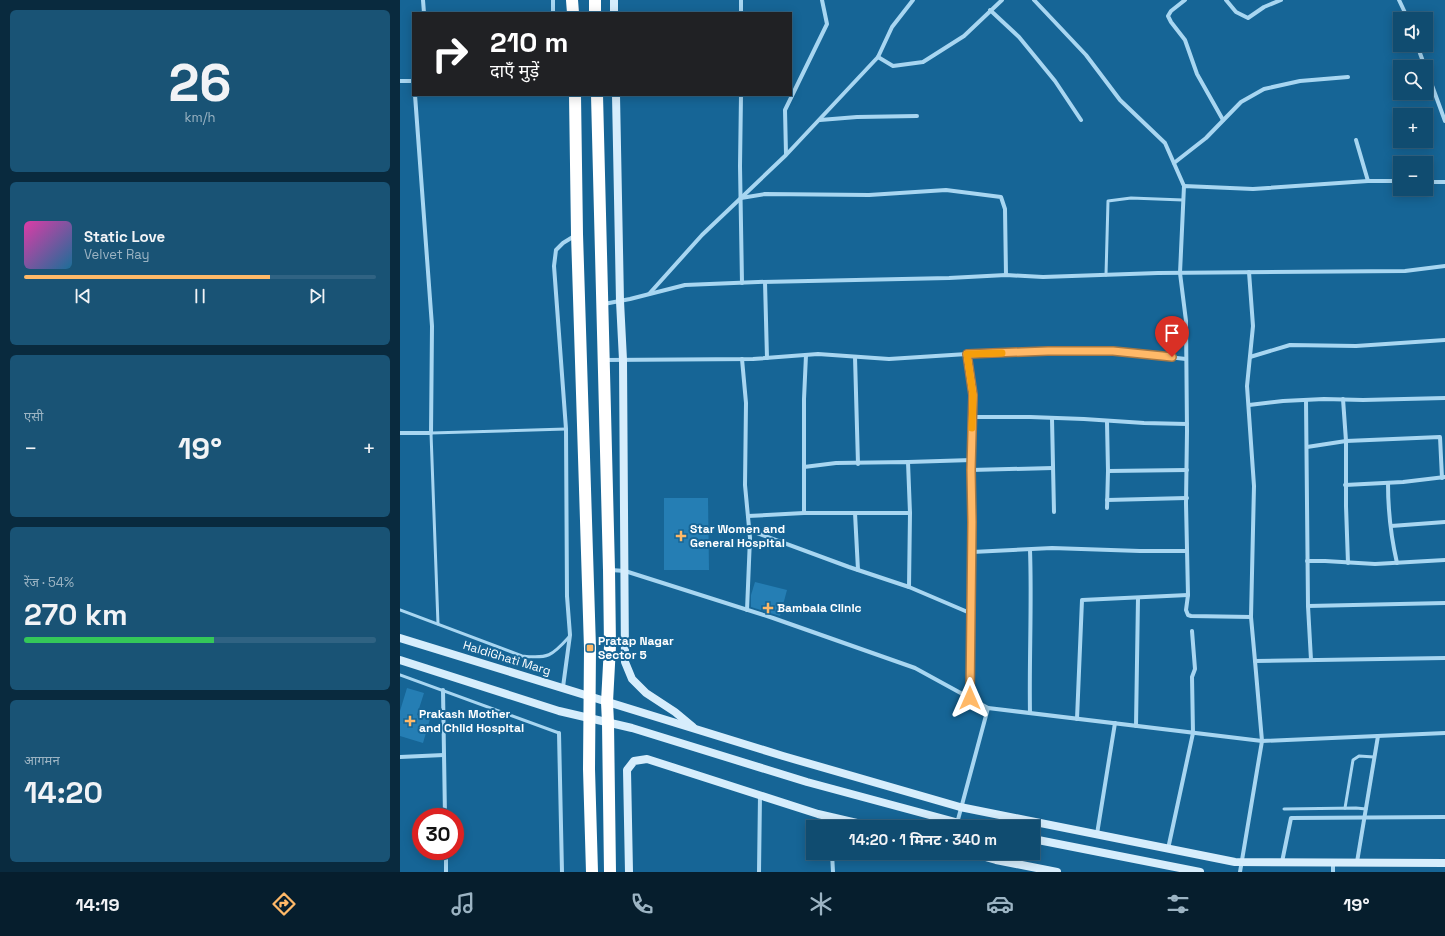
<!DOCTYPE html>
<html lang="hi">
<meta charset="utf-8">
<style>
body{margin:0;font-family:"Space Grotesk","Noto Sans Devanagari",sans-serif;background:#195375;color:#f1f3f6;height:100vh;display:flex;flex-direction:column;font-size:15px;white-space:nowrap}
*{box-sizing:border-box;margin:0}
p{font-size:13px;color:#9cb4c3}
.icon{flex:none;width:22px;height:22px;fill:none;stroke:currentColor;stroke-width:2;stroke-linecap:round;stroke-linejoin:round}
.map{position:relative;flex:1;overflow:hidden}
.details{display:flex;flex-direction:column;gap:10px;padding:10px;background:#092a3e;width:400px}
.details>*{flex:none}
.top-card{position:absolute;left:12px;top:12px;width:380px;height:84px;border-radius:0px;box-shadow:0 2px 10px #0003,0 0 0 1px #306383;background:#202124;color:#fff;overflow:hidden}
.fabs{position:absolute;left:993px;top:12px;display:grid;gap:8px}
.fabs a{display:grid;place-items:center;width:40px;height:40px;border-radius:0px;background:#104c70;box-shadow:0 2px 10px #0003,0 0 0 1px #306383;font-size:20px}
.speed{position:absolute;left:12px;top:808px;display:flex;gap:8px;font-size:20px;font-weight:700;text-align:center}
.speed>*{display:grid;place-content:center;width:52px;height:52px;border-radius:50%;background:#104c70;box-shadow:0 2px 10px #0003,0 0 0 1px #306383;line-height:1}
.speed .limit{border:6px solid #d22;background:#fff;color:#111}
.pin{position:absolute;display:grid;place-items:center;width:34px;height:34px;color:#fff;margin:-41px -17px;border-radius:50% 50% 50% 0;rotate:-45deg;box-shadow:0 0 4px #0007}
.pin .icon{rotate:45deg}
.me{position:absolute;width:44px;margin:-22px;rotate:0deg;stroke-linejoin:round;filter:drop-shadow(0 0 3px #0008)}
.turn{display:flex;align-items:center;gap:14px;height:84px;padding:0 12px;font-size:18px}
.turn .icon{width:52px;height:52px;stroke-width:2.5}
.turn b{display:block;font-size:28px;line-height:34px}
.big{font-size:30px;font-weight:700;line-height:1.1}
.details .card{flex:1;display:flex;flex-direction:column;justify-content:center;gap:6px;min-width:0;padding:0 14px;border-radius:6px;background:#195375}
.details .dial{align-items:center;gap:0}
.dial b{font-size:52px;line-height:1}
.song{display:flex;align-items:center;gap:12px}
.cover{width:48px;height:48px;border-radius:6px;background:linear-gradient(135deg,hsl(320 70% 55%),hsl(200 70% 35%))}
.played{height:4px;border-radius:2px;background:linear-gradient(90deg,#ffb968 70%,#306383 70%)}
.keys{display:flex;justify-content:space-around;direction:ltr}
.heat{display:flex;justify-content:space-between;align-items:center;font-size:22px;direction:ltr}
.charge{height:6px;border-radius:3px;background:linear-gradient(90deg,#34c759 54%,#306383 0)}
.trip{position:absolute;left:406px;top:820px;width:234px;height:40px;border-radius:0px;background:#104c70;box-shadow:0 2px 10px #0003,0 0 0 1px #306383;font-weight:700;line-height:40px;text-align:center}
.tab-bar{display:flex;height:64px;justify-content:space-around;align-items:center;background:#061e2d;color:#9cb4c3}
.tab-bar .icon{width:28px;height:28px}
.tab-bar .selected{color:#ffb968}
.tab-bar b{font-size:18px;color:#f1f3f6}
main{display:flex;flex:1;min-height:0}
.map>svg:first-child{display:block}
</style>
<main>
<section class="details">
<div class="card dial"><b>26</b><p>km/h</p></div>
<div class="card">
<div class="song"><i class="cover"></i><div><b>Static Love</b><p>Velvet Ray</p></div></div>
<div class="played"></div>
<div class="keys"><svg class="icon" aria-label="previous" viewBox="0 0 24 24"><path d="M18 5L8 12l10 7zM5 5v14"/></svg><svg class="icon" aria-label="pause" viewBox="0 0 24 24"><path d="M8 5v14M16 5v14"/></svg><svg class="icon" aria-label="next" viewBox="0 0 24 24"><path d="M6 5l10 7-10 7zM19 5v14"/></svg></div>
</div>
<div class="card"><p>एसी</p>
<div class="heat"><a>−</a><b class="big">19°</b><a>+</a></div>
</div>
<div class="card"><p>रेंज · 54%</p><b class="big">270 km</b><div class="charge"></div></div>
<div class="card"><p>आगमन</p><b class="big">14:20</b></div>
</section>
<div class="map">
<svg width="1045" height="872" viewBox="0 0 1045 872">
<rect width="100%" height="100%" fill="#166596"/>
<g fill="#257eb4">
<polygon points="264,498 308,498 309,570 264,570"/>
<polygon points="355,582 387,590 380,616 351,607 351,595"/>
<polygon points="7,688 24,693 17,715 30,719 23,743 0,736 0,711"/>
</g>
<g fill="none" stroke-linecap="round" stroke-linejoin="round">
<g stroke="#a8d6f1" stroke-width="3">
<polyline points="706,275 708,201 731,198 783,200"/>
<path d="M0,610L122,656C148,659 152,656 169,637"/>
<polyline points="38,624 31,433 166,429"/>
<polyline points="0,675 159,733"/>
<polyline points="945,808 953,760 959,756 974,757"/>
<polyline points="884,809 956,808 966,809"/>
</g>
<g stroke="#a8d6f1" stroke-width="4">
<polyline points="23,0 24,13"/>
<polyline points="153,0 153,13"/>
<polyline points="341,0 341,13"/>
<polyline points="634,0 686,55 720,100 765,143 784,186"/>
<polyline points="785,0 771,11 768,16 771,22 785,40 797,74 823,120"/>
<polyline points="826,0 836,12 848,18 864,7 881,0"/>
<polyline points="999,0 1008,19"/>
<polyline points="590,10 619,37 655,81 681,120"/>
<polyline points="1017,45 1025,67"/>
<polyline points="478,57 493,66 523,62 564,36 602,0"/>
<polyline points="1026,69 1045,121"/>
<polyline points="0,81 13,81"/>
<polyline points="341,95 340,166 342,283"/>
<polyline points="420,120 457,117 517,116"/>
<polyline points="956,140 968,181"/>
<polyline points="386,154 385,110 427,24 422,0"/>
<polyline points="774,163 806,138 841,102 864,89 900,81 948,77"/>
<polyline points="1026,182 1045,182"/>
<polyline points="341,198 365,194 469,195 546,190 601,197 605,209 606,275"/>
<polyline points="849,272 853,326 847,386 854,486 851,617 855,661 1045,658"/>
<polyline points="365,282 367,358"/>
<polyline points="249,294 302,235 386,155 478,57 492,27 513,0"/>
<polyline points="204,304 230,299 285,285 358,282 549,278 606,275 643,277 758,273 1005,271 1045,266"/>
<polyline points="567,354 648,351 713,351 786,359"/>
<polyline points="455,357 458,464"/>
<polyline points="850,357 890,345 956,346 1045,340"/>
<polyline points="342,359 346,403 345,485 350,538 347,610"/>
<polyline points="204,360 353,359 418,354 489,359 567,354 573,395 571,470 572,522 570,698"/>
<polyline points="943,399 946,441 946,506 948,563"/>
<polyline points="906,400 908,606 911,660"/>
<polyline points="849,405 883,401 924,399 963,400 1045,398"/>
<polyline points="573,417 630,417 684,419 744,423 787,424"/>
<polyline points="652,419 654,512"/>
<polyline points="707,422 708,471 787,470"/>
<polyline points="0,433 31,433 32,326 15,95"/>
<polyline points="907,447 946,441 1040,437 1042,478"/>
<polyline points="508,462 572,460"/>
<polyline points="404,467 436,463 508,462 510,513 509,587"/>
<polyline points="571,470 653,468"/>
<path d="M988,483C988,510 991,537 997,563"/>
<polyline points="945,485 1003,482 1045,477"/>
<polyline points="707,500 787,498"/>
<polyline points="707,508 708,471"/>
<polyline points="404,513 404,399 406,355"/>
<polyline points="455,513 458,570"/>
<polyline points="348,516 404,513 510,513"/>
<polyline points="991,526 1045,522"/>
<polyline points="349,530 449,567 509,587 570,613"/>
<path d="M630,550C632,604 629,659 630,713"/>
<polyline points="572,552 652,548 740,551 787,551"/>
<polyline points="907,561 925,561 975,564 1045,560"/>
<polyline points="211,570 225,571 373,618 515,668 588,708 556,827"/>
<polyline points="908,606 1045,603"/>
<polyline points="851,617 791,616 788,615 786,610 788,595 786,503 787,431 786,321 780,273 784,186 853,189 968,181 1000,181"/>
<polyline points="163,687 170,635 167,596 166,429 154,266 156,250 163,243 176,235"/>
<polyline points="43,690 45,817"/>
<polyline points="588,708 862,741 1045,733"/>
<polyline points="677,719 682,600 788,595"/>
<polyline points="736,726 738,598"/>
<polyline points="159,733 162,872"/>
<polyline points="0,757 44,755"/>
<polyline points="431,817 432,827"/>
<polyline points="697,834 715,723"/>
<polyline points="768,849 793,733 792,677 795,669 792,631"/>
<polyline points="46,851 46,872"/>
<polyline points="432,853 433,872"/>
<polyline points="882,862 891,818 1045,817"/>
<polyline points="957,862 978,736"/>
<polyline points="359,872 360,795"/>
<polyline points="840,872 862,741 855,661"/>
<polyline points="933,872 933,863"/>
</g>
<g stroke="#d6edfc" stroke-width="8">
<polyline points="214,0 214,13"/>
<polyline points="216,95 220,301 223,360 225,662 232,679 246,693 275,712 293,727"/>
<polyline points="0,638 383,756 560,807 835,862 1045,863"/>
<polyline points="0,660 159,711 232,728 407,782 574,827"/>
<polyline points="633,839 800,872"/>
<polyline points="571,853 596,860 657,872"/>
<polyline points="229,872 227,770 234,761 247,759 418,814 474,827"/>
</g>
<g stroke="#fff" stroke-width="12">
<polyline points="172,0 173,13"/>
<polyline points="195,0 195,13"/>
<polyline points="175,95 177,234 190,648 189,769 192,872"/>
<polyline points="197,95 209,570 210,646 207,702 208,723 210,872"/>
</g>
</g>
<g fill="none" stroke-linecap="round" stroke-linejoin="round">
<defs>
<polyline id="route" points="570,698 572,522 571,470 573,395 567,354 648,351 713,351 772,357"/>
</defs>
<use href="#route" stroke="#a67844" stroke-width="10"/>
<use href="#route" stroke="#ffb968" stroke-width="7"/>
<polyline stroke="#f59e0b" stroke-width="7" points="572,428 573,395 567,354 602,353"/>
</g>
<g fill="#ffb968" stroke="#166596" stroke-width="1.5">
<path d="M279 530h4v4h4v4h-4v4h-4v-4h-4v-4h4z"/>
<path d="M366 602h4v4h4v4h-4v4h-4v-4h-4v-4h4z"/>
<rect x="186" y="644" width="8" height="8" rx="2"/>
<path d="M8 715h4v4h4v4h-4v4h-4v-4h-4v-4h4z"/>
</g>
<g text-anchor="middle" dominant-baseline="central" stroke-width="4" stroke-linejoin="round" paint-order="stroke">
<g font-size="12" font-weight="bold" fill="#fff" stroke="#166596" text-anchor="start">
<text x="290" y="529">Star Women and<tspan x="290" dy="14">General Hospital</tspan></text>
<text x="377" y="608">Bambala Clinic</text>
<text x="198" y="641">Pratap Nagar<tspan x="198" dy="14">Sector 5</tspan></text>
<text x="19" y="714">Prakash Mother<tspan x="19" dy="14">and Child Hospital</tspan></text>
</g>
<g font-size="12" fill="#fff" stroke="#166596">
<text transform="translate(107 658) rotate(17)">HaldiGhati Marg</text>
</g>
</g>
</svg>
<div class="fabs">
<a><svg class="icon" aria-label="sound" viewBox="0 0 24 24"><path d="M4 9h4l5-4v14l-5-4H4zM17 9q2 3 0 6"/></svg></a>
<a><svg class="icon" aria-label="search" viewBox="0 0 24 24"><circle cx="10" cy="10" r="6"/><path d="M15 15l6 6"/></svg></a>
<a>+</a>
<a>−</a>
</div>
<div class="speed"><div class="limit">30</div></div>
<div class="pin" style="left:772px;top:357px;background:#d93025"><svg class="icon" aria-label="arrive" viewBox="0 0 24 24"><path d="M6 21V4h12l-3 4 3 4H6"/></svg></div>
<svg class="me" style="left:570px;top:698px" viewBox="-20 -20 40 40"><path d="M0-17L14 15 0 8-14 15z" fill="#ffb968" stroke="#fff" stroke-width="4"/></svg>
<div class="trip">14:20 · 1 मिनट · 340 m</div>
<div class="top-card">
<div class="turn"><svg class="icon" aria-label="right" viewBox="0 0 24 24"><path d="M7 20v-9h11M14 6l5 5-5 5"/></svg><div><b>210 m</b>दाएँ मुड़ें</div></div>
</div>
</div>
</main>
<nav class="tab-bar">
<b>14:19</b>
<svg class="icon selected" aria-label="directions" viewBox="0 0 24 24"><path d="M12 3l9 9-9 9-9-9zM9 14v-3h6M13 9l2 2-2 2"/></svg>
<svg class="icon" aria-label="music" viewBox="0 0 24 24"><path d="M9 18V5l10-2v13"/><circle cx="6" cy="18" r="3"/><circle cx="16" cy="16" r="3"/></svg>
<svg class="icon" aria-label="phone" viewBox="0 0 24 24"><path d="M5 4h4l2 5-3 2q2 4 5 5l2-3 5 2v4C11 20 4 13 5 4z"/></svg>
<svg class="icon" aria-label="climate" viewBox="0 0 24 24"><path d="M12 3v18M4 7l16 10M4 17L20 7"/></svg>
<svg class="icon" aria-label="car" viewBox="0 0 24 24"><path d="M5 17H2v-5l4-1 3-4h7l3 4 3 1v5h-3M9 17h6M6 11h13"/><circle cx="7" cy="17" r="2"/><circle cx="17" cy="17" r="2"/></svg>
<svg class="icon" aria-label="filters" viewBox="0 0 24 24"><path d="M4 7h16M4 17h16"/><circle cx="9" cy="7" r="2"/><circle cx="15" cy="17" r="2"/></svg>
<b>19°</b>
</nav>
